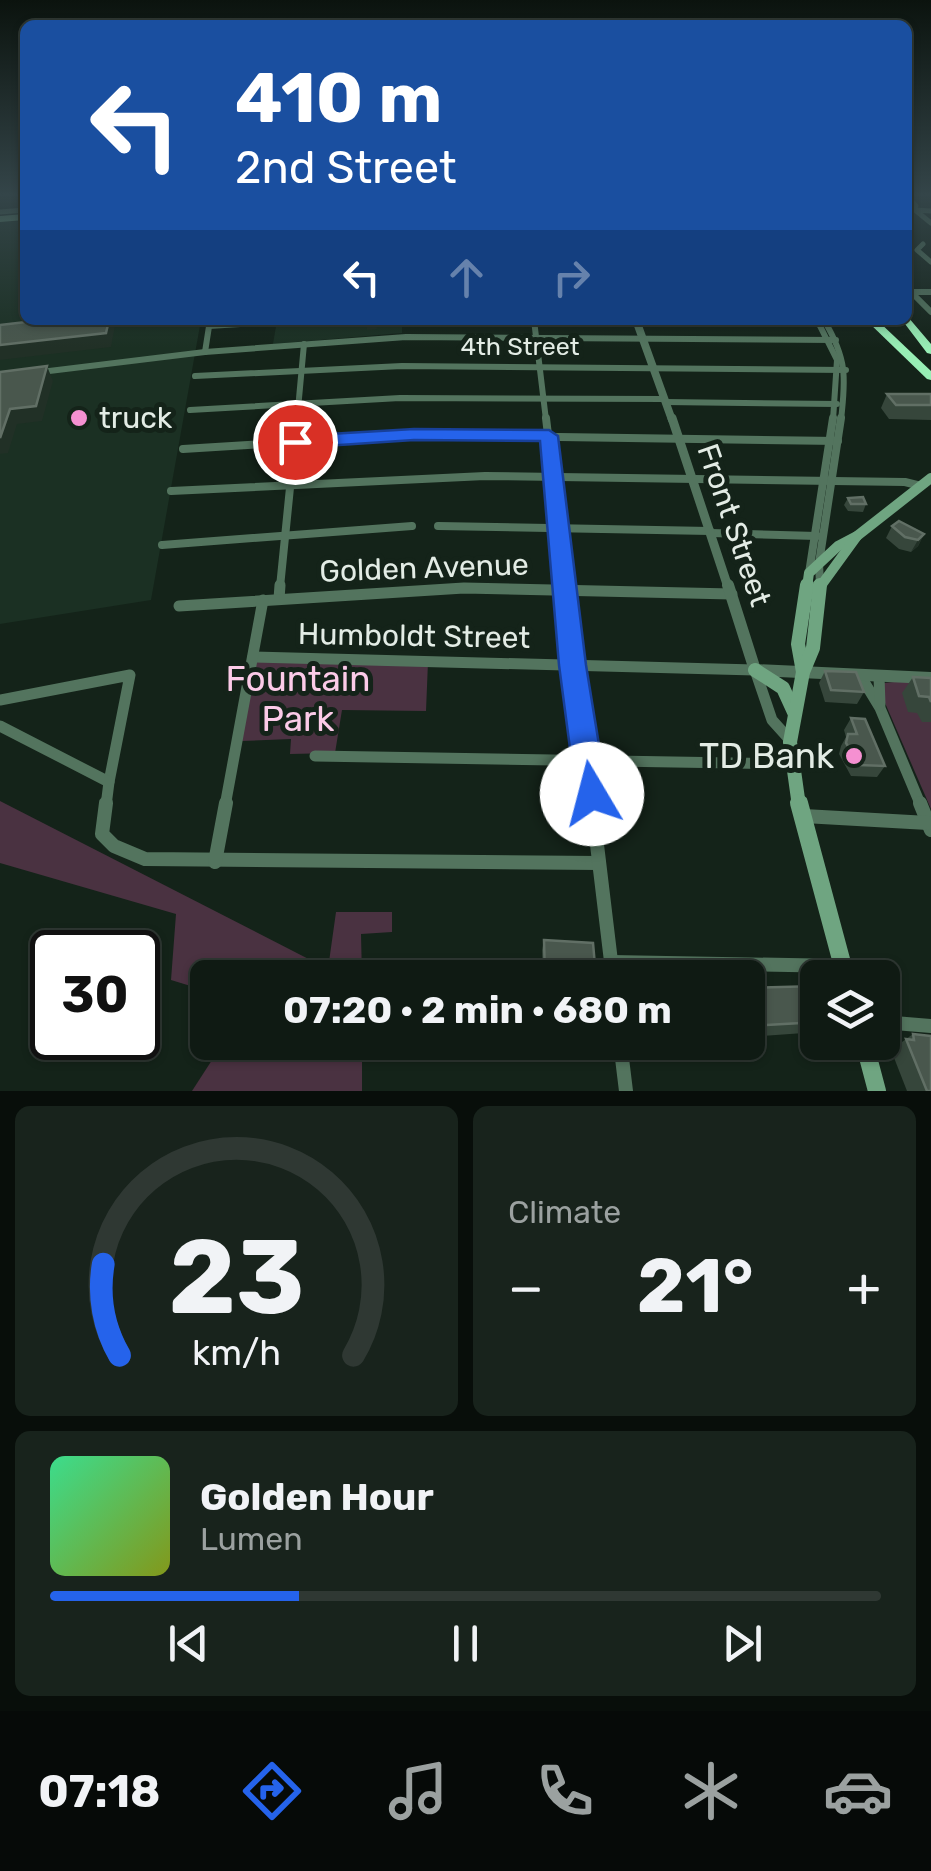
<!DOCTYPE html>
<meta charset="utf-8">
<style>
body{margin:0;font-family:Rubik,sans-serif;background:#18231c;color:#f1f3f6;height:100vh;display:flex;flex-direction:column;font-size:38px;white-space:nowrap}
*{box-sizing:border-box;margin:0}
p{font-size:32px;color:#9ba1a0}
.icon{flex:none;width:55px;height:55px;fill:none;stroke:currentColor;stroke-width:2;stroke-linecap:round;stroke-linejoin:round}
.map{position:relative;height:1091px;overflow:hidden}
.panel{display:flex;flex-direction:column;gap:15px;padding:15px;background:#080e0a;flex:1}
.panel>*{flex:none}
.hud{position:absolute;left:20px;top:20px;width:892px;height:305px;border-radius:15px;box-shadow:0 2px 8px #0004,0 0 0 2px #2f3833;background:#1a4fa0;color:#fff;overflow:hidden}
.buttons{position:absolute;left:800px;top:960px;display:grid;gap:20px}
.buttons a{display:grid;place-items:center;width:100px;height:100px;border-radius:15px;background:#0f1a13;box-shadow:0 2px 8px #0004,0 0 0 2px #2f3833;font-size:50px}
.speed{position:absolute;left:30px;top:930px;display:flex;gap:20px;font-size:50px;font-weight:700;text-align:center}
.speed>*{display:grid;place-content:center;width:130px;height:130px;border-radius:50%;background:#0f1a13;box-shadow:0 2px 8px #0004,0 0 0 2px #2f3833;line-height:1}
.speed .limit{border:5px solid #111;border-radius:15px;background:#fff;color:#111}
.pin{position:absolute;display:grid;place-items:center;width:85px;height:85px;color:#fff;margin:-42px;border:5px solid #fff;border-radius:50%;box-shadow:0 2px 10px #0007}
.me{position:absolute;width:110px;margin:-55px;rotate:352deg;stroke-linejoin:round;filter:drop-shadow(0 0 8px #0008)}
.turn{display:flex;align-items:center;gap:35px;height:210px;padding:0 50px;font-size:45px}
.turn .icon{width:130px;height:130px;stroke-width:2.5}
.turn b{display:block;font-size:70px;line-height:85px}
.lanes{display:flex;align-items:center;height:95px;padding:0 50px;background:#0003;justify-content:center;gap:50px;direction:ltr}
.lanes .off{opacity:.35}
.big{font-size:75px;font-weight:700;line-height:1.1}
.panel .tile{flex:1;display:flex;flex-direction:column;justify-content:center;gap:15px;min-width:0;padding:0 35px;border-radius:15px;background:#18231c}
.panel .dial{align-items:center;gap:0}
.dial svg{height:260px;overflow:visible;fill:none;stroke:#2f3833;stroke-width:7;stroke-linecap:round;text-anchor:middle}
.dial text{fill:#f1f3f6;stroke:none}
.song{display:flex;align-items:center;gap:30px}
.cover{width:120px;height:120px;border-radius:15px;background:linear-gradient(135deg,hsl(150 70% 55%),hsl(70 70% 35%))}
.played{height:10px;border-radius:5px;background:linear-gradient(90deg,#2563eb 30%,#2f3833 30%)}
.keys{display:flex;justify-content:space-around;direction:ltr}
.heat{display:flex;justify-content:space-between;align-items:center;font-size:55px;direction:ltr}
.panel .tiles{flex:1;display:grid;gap:15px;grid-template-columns:1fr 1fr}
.tile:last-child{grid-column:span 2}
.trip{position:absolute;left:190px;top:960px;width:575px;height:100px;border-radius:15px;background:#0f1a13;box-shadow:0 2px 8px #0004,0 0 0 2px #2f3833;font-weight:700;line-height:100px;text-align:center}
.dock{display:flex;height:160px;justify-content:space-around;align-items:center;background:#060a08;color:#9ba1a0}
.dock .icon{width:70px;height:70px}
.dock .active{color:#2563eb}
.dock b{font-size:45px;color:#f1f3f6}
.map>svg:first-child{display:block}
</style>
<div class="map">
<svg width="931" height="1091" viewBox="0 0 931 1091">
<rect width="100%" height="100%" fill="#142319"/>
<g fill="#1b3023">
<polygon points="25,221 25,320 201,320 151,600 0,624 0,222"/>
<polygon points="277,320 402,320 402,333 273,344"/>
</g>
<g fill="#4a3241">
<polygon points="256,659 428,662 426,711 342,710 335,753 290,754 291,739 241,741"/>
<polygon points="903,681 931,683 931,809 882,696 884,683"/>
<polygon points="0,801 328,969 336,912 392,912 392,932 361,934 362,977 208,978 207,991 171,980 176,914 0,863"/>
<polygon points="223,1043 362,1043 362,1091 192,1091"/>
</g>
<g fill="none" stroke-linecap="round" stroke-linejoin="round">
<g stroke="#53745e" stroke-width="5">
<polyline points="908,197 916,206"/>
<polyline points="931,211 915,210 931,223"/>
<polyline points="0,212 25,210"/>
<polyline points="923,244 917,250 931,262"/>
<polyline points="908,289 912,293"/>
<polyline points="910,292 931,292"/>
</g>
<g stroke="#53745e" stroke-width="6">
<polyline points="910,291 931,312"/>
<polyline points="910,292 931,292"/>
<polyline points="534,320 546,420"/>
<polyline points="817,320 837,360 833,420"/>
<path d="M824,320C847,359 846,377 841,420"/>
<polyline points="209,326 271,322"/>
<polyline points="205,352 210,320"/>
<polyline points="41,372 205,352 406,337 836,340"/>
<polyline points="195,376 402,366 846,370"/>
<polyline points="665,402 837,404"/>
<polyline points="190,410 400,398 664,399"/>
<polyline points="297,420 304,344"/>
</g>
<g stroke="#53745e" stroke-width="8">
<polyline points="546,418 566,587"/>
<polyline points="183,449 415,435 838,441"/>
<polyline points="171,491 485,476 905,482 921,486"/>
<polyline points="438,526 710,531"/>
<polyline points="711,533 817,536"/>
<polyline points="162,545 412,526"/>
<polyline points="809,573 833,418"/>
<polyline points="820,585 819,563 841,418"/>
<polyline points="280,587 297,418"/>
</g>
<g stroke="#53745e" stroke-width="11">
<polyline points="566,585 592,806"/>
<polyline points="279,599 280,585"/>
<polyline points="179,606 464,588 732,594"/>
<polyline points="253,657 755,670 772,720 790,740"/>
<polyline points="860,675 880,708 921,806"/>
<polyline points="879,676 880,705"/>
<polyline points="0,700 130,675 109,782"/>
<polyline points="0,726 109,782 106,806"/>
<polyline points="315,756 791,764"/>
<polyline points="225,806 263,600"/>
</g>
<g stroke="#53745e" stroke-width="14">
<polyline points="106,803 102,834 114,846 145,859 599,863"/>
<polyline points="592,803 613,978"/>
<polyline points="920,803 931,830"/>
<polyline points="804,816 928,823"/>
<polyline points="215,862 226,803"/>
<polyline points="611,962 843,966"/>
<polyline points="882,1022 931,1026"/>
<polyline points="620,1042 626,1091"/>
</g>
<polyline stroke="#53745e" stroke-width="8" points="636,320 672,420"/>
<polyline stroke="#53745e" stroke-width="9" points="672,418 728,587"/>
<polyline stroke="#53745e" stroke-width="12" points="728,585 755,670 931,678"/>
<polyline stroke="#6fa581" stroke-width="6" points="0,219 25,217"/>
<g stroke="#6fa581" stroke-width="10">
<polyline points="807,587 809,573 838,546 857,536 931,478"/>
<polyline points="820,587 857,536"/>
</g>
<g stroke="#6fa581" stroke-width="14">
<polyline points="755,670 783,688 794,712"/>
<polyline points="803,672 798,644 807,585"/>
<polyline points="799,806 790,742 803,672 813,648 820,585"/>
</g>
<g stroke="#6fa581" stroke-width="18">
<polyline points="799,803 846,978"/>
<polyline points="864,1042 877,1091"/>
</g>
<g fill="#98eeb5" fill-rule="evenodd">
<polygon points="908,229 912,231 912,236 908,238"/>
<polygon points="908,317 931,344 931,354 927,353 902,320 908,320"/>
<polygon points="866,320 877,320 931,371 931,380 927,379"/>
</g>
</g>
<g fill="#36463b">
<polygon points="318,320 362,320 348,325 323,325"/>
<polygon points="887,394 931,394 931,420 889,419 881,408"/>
<polygon points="848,498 866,504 863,512 848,511 844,505"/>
<polygon points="892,526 924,534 918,546 911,552 899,549 886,538"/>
<polygon points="825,671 864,692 857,704 825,702 819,683"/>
<polygon points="913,677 931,678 931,722 922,722 917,713 908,712 902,693"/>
<polygon points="851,718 885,766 877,777 851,776 839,754 841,746 846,737 844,730"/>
<polygon points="544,940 595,978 543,978 542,950"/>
<polygon points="818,986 818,1032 748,1037 748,988"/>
<polygon points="913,1034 931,1091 907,1091 891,1050"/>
</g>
<g fill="#213026">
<polygon points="109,320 113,320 115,326 111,347 0,360 0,345"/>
<polygon points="348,320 362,320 348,325"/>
<polygon points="366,320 376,320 377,329 367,330"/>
<polygon points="47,366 53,381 42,421 17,424 8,453 0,454 0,438 10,409"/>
<polygon points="924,534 918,546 911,552 918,540"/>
</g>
<g fill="#49574d" stroke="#616f65" stroke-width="2.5">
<polygon points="43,320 109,320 106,333 0,345 0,325"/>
<polygon points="47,366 36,406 10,409 0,438 0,372"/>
<polygon points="887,394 931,394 931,405 896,405"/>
<polygon points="863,497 866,504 851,504 848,498"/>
<polygon points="899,521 924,534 918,540 905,537 892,526"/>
<polygon points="825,671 856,672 864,692 831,690"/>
<polygon points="913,677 931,678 931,702 929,697 919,696"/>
<polygon points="851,718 865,719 885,766 859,765 846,743 848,734 857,734"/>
<polygon points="544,940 593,943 596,977 583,977 582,970 566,970 566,977 545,977"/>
<polygon points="818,986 818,1022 748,1026 748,988"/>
<polygon points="913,1034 931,1036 931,1091 927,1091 906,1039 914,1040"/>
</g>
<linearGradient id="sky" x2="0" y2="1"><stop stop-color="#0b130e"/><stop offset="0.56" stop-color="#344549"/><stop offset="1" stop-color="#344549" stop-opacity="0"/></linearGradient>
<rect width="931" height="348" fill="url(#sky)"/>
<polygon fill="#2563eb" stroke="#184099" stroke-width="2.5" points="414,429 549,430 558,436 586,665 607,794 603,804 592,808 580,804 576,794 559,665 540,441 414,440 295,448 286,442 295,436"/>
<g fill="#f590d1" stroke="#142319" stroke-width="4">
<circle cx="79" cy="418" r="10"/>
<circle cx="854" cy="756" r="10"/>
</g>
<g text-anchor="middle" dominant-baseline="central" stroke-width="10" stroke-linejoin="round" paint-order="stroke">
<g font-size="25" fill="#e3ece5" stroke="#142319">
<text x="520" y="346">4th Street</text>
</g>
<g font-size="30" fill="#e3ece5" stroke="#142319" text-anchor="start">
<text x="99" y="418">truck</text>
</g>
<g font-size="30" fill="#e3ece5" stroke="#142319">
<text transform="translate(734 525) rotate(71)">Front Street</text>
<text transform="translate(424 568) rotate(-2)">Golden Avenue</text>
<text transform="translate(414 636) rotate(1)">Humboldt Street</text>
</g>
<g font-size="35" fill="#fccbe8" stroke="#142319">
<text x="298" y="679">Fountain<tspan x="298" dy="40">Park</tspan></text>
</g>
<g font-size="35" fill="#e3ece5" stroke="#142319" text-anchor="end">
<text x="834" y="756">TD Bank</text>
</g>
</g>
</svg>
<div class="buttons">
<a><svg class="icon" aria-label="layers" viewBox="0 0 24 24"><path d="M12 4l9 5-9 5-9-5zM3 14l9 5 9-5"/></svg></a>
</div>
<div class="speed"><div class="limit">30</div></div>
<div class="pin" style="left:295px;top:442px;background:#d93025"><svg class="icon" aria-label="arrive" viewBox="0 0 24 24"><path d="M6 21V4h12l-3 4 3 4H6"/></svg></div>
<svg class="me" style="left:592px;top:794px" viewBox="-20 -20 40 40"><circle r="19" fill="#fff"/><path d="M0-13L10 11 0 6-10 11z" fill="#2563eb"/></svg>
<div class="trip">07:20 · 2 min · 680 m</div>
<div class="hud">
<div class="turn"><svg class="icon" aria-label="left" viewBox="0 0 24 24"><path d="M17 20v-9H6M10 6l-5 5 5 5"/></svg><div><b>410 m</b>2nd Street</div></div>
<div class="lanes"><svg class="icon" aria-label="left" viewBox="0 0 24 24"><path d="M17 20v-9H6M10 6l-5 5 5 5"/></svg><svg class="icon off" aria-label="ahead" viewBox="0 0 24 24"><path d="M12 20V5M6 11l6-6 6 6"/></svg><svg class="icon off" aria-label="right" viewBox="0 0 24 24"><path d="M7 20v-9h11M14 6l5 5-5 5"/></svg></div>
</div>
</div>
<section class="panel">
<div class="tiles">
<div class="tile dial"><svg viewBox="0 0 100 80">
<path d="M14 69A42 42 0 1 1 86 69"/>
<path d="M14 69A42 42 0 0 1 9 41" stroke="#2563eb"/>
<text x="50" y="56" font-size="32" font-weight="700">23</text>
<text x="50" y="72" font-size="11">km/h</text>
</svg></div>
<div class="tile"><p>Climate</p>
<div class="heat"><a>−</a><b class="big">21°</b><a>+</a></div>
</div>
<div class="tile">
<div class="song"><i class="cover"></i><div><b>Golden Hour</b><p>Lumen</p></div></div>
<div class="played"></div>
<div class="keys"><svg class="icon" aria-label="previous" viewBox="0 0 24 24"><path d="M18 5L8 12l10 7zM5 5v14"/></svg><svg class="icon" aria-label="pause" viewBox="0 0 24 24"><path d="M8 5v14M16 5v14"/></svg><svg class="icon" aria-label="next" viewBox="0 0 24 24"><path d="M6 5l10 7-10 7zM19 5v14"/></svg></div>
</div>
</div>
</section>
<nav class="dock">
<b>07:18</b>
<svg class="icon active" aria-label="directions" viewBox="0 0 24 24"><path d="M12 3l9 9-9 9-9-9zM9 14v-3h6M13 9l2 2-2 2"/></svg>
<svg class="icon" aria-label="music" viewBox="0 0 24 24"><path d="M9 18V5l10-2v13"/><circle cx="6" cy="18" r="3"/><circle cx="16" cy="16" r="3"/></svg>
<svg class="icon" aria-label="phone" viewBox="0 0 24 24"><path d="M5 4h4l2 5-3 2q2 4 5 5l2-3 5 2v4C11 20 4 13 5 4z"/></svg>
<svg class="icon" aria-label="climate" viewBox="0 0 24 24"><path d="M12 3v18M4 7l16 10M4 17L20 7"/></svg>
<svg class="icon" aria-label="car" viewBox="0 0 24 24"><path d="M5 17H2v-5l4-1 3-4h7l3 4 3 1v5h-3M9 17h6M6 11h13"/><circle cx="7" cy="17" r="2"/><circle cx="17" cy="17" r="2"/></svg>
</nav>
